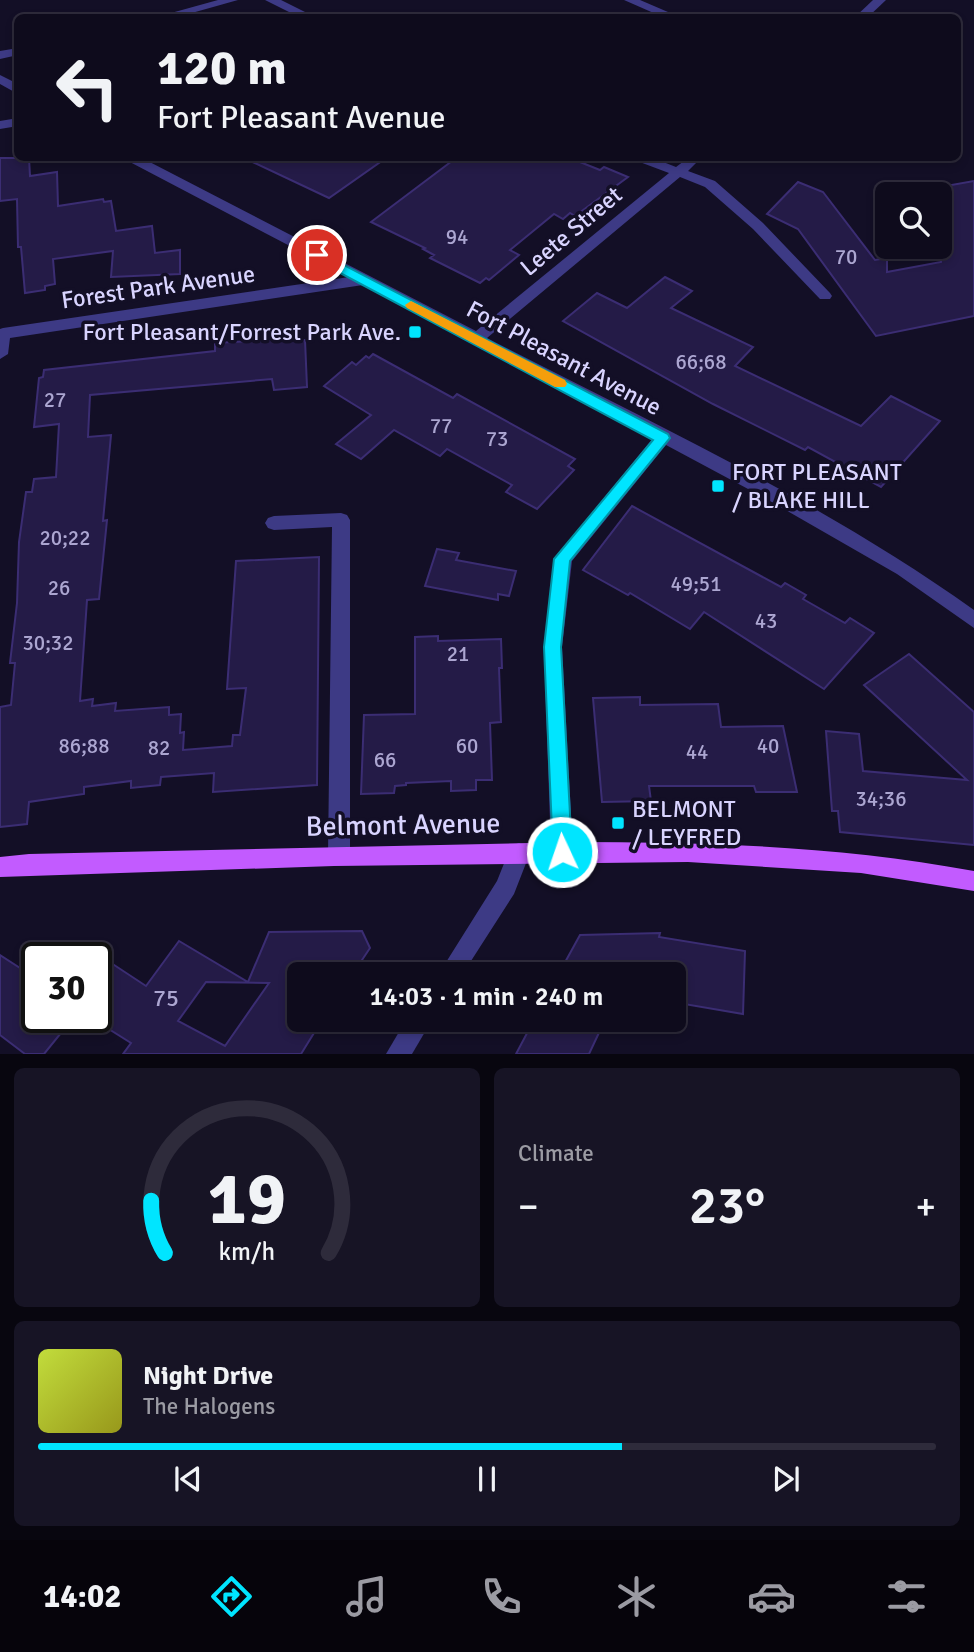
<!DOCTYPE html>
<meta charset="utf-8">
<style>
body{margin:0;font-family:Signika,sans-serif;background:#171425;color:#f1f3f6;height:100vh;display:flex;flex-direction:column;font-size:26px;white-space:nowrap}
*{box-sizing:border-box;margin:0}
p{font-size:23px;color:#9b9ba3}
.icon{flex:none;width:38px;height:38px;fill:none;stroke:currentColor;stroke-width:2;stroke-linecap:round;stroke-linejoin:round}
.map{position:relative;height:1054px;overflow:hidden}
.sheet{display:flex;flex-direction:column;gap:14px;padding:14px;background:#08060f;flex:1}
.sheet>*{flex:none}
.guide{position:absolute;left:14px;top:14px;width:947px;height:147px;border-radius:10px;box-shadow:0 4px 10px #0003,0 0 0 2px #2e2b3b;background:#0e0b1c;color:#f1f3f6;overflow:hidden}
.buttons{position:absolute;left:875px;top:182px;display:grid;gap:14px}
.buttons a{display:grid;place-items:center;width:77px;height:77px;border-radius:10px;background:#0e0b1c;box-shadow:0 4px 10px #0003,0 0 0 2px #2e2b3b;font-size:35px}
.speed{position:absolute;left:21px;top:942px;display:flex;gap:14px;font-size:35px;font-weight:700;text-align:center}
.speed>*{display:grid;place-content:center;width:91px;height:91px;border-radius:50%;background:#0e0b1c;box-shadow:0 4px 10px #0003,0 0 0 2px #2e2b3b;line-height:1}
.speed .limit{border:4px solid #111;border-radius:10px;background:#fff;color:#111}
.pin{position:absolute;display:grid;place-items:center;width:60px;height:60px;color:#fff;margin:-30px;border:4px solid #fff;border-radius:50%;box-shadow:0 2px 7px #0007}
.me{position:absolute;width:77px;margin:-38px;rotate:357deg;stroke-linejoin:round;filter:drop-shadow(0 0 5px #0008)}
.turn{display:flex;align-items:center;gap:24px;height:147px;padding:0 28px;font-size:32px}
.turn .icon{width:91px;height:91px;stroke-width:2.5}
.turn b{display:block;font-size:49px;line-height:60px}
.big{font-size:52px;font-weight:600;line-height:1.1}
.sheet .tile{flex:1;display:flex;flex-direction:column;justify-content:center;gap:10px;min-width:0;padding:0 24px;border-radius:10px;background:#171425}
.sheet .dial{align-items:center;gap:0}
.dial svg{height:182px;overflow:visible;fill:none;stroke:#2e2b3b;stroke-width:7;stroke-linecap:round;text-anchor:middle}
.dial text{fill:#f1f3f6;stroke:none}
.song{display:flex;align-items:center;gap:21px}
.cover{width:84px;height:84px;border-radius:10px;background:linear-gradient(135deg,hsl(70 70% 55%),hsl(60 70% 35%))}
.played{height:7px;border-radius:4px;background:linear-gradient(90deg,#00e5ff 65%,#2e2b3b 65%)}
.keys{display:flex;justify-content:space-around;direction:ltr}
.heat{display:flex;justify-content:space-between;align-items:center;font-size:38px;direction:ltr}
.sheet .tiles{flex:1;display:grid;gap:14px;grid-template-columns:1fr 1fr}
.tile:last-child{grid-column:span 2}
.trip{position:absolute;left:287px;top:962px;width:399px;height:70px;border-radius:10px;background:#0e0b1c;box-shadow:0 4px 10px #0003,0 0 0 2px #2e2b3b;font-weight:600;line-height:70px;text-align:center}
.menu{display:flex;height:112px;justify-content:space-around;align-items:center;background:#06040b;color:#9b9ba3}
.menu .icon{width:49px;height:49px}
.menu .current{color:#00e5ff}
.menu b{font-size:32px;color:#f1f3f6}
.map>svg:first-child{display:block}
</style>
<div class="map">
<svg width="974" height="1054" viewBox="0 0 974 1054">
<rect width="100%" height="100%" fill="#130f26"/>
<g fill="#241b47" stroke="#3b2d73" stroke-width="2" fill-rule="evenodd">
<polygon points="0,158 29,158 30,176 57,172 58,206 103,199 104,202 111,201 116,231 152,226 155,253 180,250 180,274 111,277 113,251 53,259 55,284 45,286 45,290 25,293 21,247 18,247 17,199 0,201"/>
<polygon points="244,158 386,158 329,198"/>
<polygon points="456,158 570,158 600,170 604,167 628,177 575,216 570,213 563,219 554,214 510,250 519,255 489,280 486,278 480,283 430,258 434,255 423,249 425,248 371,222"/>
<polygon points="974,181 974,316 876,336 798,229 767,214 798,182 823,192 875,260 887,258 887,272 941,262 940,187"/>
<polygon points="665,277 692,291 671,308 753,347 735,366 861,426 891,396 940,421 881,487 808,447 805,450 713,404 563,321 597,293 627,308"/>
<polygon points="300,334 301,341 305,340 307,387 274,390 272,379 90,395 88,437 111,435 103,521 107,520 99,599 87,600 80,701 93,699 92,706 116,703 115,711 169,707 169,715 181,714 180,733 184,732 183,750 232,746 233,735 240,735 246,688 227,689 236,561 319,557 317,785 213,792 214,773 161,777 160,785 131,788 131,781 84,787 84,794 29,802 27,824 0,827 0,707 11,705 15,663 10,663 17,603 19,542 26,492 32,492 34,479 56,477 59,424 34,427 39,378 43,377 44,370 215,351 215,343 272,340 272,336"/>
<polygon points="373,354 453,398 457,394 575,459 568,466 574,470 537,509 506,492 512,485 447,449 440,456 394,430 361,459 336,444 371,415 324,386 352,362 356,365 366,356 369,358"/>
<polygon points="632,506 781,587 785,583 806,595 803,599 845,623 850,618 874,633 824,689 704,612 690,629 630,593 628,595 583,570"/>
<polygon points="437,549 459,553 456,560 516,571 509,596 498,594 498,600 425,586"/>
<polygon points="438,636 438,641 501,639 502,668 499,668 501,722 490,723 492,780 476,780 476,790 451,791 451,781 406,783 406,785 395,786 394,793 361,794 364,715 415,714 415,637"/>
<polygon points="909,654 974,712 974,845 840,832 838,811 832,811 826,731 859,734 863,771 967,780 864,685"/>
<polygon points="640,697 640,705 718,704 721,727 783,726 797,792 756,792 754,786 649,786 651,801 602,802 593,698"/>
<path d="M362,931L370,948L352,975H299V1020H322L301,1054H123L131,1043L96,1021V969L105,959L146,986L179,941L248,982L269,932ZM206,982L269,983L225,1046L178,1021Z"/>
<polygon points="660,933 659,937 745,951 743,1014 684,1004 686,975 558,975 580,935"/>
<polygon points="0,955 37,979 37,1017 74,1017 44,1054 25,1054 0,1035"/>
<polygon points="534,1020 605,1020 589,1054 516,1054"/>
</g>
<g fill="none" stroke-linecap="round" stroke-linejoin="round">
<g fill="#3d3a85" fill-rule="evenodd">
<polygon points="218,0 238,0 174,18 153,18"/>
<polygon points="265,0 281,0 317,18 301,18"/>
<polygon points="624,0 640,0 682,18 665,18"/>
<polygon points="873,0 886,0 867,18 854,18"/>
<polygon points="18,48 18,55 0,59 0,51"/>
<polygon points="0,75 18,84 18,94 0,84"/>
<polygon points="18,118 18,126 0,129 0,121"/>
<path d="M127,158H142L476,331L669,173L637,161L636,158H653L676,167L688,158H701L688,171L715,181L763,223L830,293L832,296L830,299H820L753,229L705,187L680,177L487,338C652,423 823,502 974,610V628L897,574L763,497L666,445L572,561L562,647L573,851L570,858L562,861L554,858L551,851L544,647L554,559L653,438L363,285L10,338L8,354L0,359V329L3,328L349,277L128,161Z"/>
<polygon points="341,513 347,515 350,520 350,855 347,862 339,865 331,862 328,855 332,527 274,530 268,528 265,523 268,518 274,516"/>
<polygon points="519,843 527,846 530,853 514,894 462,975 438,975 497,881 511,846"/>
<polygon points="406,1020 432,1020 412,1054 386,1054"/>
</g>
<path fill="#c25bff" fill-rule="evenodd" d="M573,842C708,842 841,846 974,871V891L861,873L688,862L334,866L0,877V857L29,854Z"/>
</g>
<polygon fill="#00e5ff" stroke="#0095a6" stroke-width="2" points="317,251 668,434 670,438 570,561 561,647 572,852 569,858 562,861 555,858 553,852 544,647 554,559 653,440 312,258 311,255"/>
<polygon fill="#f59e0b" points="411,301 565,380 567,384 565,387 555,387 407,308 405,305"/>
<g fill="#00e5ff" stroke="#130f26" stroke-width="2.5">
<rect x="408" y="325" width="14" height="14" rx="3.5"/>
<rect x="711" y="479" width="14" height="14" rx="3.5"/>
<rect x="611" y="816" width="14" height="14" rx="3.5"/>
</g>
<g text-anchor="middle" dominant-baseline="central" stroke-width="7" stroke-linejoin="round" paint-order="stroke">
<g font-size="21" fill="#aca6d1">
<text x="457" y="237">94</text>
<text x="846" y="257">70</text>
<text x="701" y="362">66;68</text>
<text x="55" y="400">27</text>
<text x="441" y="426">77</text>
<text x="497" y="439">73</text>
<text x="65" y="538">20;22</text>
<text x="696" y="584">49;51</text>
<text x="59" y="588">26</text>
<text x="766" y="621">43</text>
<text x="48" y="643">30;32</text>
<text x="458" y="654">21</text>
<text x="84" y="746">86;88</text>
<text x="467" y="746">60</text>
<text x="768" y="746">40</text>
<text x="159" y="748">82</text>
<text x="697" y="752">44</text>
<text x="385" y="760">66</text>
<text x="881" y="799">34;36</text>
</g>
<g font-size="24" fill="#d9d4ff" stroke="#130f26">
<text transform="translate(571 231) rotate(-40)">Leete Street</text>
<text transform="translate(158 287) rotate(-8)">Forest Park Avenue</text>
<text transform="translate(564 358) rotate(28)">Fort Pleasant Avenue</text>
</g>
<g font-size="24" fill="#d9d4ff" stroke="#130f26" text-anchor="start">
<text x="401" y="332" text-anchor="end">Fort Pleasant/Forrest Park Ave.</text>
<text x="732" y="472">FORT PLEASANT<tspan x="732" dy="28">/ BLAKE HILL</tspan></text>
<text x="632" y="809">BELMONT<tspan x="632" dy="28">/ LEYFRED</tspan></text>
</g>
<g font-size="24" fill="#aca6d1">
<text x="166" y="998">75</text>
</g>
<g font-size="28" fill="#d9d4ff" stroke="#130f26">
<text transform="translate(403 825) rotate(-1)">Belmont Avenue</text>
</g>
</g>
</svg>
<div class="buttons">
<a><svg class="icon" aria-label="search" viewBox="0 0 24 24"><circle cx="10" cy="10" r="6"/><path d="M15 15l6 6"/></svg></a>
</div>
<div class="speed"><div class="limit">30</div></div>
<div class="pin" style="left:317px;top:255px;background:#d93025"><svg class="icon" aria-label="arrive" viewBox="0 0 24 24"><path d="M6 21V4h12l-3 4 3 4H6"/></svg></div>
<svg class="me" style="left:562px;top:852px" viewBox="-20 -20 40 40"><circle r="17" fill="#00e5ff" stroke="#fff" stroke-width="3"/><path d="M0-11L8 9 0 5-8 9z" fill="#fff"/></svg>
<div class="trip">14:03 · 1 min · 240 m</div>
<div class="guide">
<div class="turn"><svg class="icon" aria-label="left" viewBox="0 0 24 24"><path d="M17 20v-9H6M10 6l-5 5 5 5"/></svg><div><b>120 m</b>Fort Pleasant Avenue</div></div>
</div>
</div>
<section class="sheet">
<div class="tiles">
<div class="tile dial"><svg viewBox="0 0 100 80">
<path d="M14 69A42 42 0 1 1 86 69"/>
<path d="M14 69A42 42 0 0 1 8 46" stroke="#00e5ff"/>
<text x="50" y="56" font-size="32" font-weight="700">19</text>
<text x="50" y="72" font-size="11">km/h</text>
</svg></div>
<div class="tile"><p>Climate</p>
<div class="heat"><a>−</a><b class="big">23°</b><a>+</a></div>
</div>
<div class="tile">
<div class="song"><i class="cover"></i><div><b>Night Drive</b><p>The Halogens</p></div></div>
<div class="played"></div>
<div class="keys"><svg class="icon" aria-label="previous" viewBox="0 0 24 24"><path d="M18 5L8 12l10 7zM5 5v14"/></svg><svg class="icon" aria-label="pause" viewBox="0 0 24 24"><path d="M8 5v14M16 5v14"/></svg><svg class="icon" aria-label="next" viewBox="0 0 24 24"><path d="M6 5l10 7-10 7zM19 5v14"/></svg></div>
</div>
</div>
</section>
<nav class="menu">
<b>14:02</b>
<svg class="icon current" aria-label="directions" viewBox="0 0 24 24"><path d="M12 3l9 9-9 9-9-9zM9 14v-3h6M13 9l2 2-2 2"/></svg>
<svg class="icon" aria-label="music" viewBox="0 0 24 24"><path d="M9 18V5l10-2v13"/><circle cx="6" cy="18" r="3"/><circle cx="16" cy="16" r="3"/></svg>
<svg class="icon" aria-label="phone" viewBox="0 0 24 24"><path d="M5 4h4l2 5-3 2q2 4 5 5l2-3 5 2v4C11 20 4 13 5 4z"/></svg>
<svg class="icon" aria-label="climate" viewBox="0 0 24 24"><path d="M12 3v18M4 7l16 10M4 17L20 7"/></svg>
<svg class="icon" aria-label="car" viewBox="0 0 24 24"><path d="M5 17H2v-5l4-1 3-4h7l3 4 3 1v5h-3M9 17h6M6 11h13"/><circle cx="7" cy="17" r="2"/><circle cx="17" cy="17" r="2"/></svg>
<svg class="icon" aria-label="filters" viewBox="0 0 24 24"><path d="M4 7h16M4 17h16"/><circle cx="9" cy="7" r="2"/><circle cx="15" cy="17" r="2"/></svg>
</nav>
